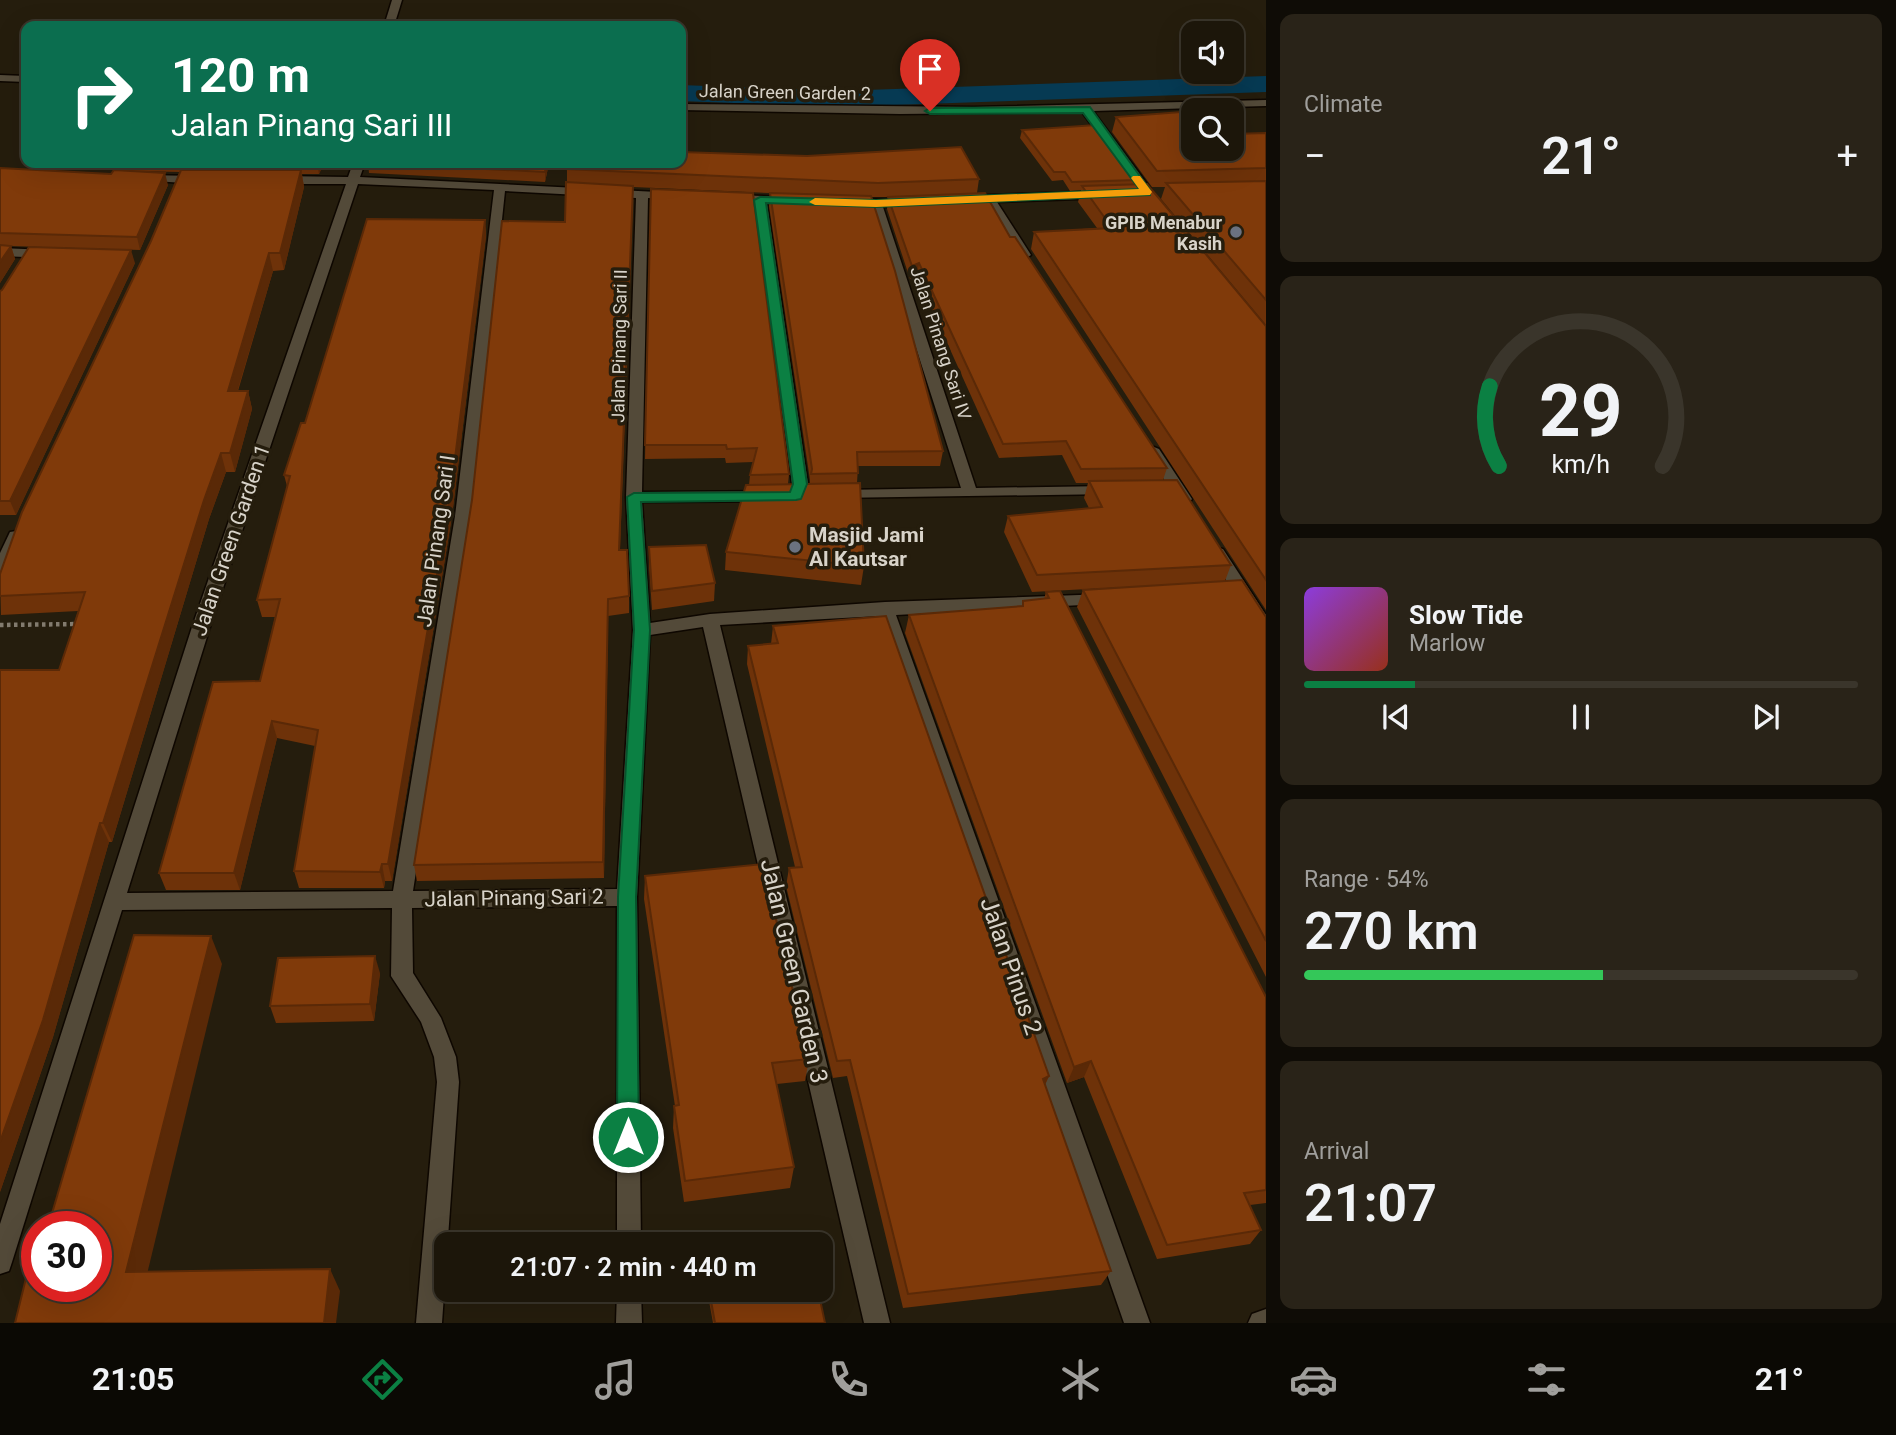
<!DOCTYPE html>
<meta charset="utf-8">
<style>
body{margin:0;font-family:Roboto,sans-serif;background:#292318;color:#f1f3f6;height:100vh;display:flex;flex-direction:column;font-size:26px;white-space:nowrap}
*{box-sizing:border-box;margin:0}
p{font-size:23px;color:#a09f9c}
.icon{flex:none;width:38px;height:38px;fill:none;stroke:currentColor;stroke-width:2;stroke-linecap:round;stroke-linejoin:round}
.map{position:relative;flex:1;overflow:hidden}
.sheet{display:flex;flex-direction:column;gap:14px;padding:14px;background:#0f0c06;width:630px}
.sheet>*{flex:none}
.top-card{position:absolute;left:21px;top:21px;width:665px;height:147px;border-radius:14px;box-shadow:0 7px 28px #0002,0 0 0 2px #3a352b;background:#0b6e4f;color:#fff;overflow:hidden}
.tools{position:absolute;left:1181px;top:21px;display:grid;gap:14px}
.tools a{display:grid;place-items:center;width:63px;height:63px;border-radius:14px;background:#1c160a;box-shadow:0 7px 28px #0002,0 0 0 2px #3a352b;font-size:35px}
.speed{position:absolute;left:21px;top:1211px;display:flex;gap:14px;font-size:35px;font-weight:700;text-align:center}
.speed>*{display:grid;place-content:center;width:91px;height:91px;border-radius:50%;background:#1c160a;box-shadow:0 7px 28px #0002,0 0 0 2px #3a352b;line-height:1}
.speed .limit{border:10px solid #d22;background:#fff;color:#111}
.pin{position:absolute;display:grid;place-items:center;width:60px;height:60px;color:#fff;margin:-72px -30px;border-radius:50% 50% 50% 0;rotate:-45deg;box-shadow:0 0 7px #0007}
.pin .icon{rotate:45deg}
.me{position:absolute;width:77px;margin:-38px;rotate:0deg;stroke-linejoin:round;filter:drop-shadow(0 0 5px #0008)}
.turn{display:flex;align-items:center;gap:24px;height:147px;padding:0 35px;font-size:32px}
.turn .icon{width:91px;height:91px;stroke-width:2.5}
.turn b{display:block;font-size:49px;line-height:60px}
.big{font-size:52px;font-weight:600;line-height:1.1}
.sheet .card{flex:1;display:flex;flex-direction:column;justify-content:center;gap:10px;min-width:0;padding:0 24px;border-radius:14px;background:#292318}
.sheet .dial{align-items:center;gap:0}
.dial svg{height:182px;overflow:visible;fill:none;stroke:#3a352b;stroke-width:7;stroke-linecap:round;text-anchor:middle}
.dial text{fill:#f1f3f6;stroke:none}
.song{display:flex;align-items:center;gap:21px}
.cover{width:84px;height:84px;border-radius:10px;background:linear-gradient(135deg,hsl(270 70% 55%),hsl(10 70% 35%))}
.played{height:7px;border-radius:4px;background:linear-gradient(90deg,#0b8043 20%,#3a352b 20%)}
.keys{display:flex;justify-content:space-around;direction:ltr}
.heat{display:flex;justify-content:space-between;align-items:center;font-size:38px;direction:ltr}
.charge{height:10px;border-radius:5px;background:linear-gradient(90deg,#34c759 54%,#3a352b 0)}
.trip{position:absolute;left:434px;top:1232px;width:399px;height:70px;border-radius:14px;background:#1c160a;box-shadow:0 7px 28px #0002,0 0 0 2px #3a352b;font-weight:600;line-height:70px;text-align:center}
.tabs{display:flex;height:112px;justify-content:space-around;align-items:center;background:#0b0904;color:#a09f9c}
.tabs .icon{width:49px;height:49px}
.tabs .on{color:#0b8043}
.tabs b{font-size:32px;color:#f1f3f6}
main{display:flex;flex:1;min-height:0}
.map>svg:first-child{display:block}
</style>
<main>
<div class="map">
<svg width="1266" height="1323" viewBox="0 0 1266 1323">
<rect width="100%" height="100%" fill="#251d0d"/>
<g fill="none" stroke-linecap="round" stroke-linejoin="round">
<polygon fill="#063a53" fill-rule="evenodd" points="1266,76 1266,92 837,107 681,101 681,85 837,91"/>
<defs>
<g id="minor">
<polygon points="392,0 402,0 394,26 384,26"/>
<polygon points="0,75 26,76 26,82 0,81"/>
<polygon points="1266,100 1266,106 1093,111 1161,203 1155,207 1151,206 1082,112 900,114 681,110 681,104 974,107"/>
<path d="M353,163H365L360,177L678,193V199L674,200L648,198L642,492L790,491L792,484L754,203H730L724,199L730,195L793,197L799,201L793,205L767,204L808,484L801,499L796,501L642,502L650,623L710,614L885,602L1107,594L1109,598L1107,602L1101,604L896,615L1150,1323H1124L879,616L720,625L890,1323H864L703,627L650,635L637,897L641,1244H617V906L412,908L413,973L441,1018L456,1057L459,1082L442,1323H416L437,1082L434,1057L421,1022L391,976L392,908L122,910L12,1262L9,1271L0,1274V1224L193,624L346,184H279L273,180L279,176L348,177ZM358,184L494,190L455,516L393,891L127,893L211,624ZM505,191L636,198L626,497L633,630L617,889L413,891L471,516Z"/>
<polygon points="143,175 199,176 205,180 199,184 139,180 137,178"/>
<polygon points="1102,191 1108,195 1106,198 997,202 1031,255 1025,259 1021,258 985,203 975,204 969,200 975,196 989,195"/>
<polygon points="849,199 909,199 915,203 909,207 883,207 976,488 1108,486 1116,491 1113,494 834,498 831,495 834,492 839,490 961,488 871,207 845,206 843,203"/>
<polygon points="0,248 49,250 55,254 49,258 0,256"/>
<polygon points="1154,447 1159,449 1192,499 1189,503 1184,504 1176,499 1147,452"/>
<polygon points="16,531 24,536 8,571 0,577 0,553 10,532"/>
<polygon points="1217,548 1223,549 1266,615 1266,635 1260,633 1209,553"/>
<polygon points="617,1290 641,1290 642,1323 616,1323"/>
<polygon points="1266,1309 1266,1323 1248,1323 1252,1314"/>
</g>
</defs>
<use href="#minor" stroke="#0e0700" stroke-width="3"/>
<polyline stroke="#827b6e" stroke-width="4.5" stroke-dasharray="3.5 3.5" stroke-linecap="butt" points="0,625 80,624"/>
<use href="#minor" fill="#534a39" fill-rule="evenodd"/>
</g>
<g fill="#6e3209">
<polygon points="1116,117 1194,149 1266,133 1266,325 1161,199 1165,187 1152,187 1112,132"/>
<polygon points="1022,130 1136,180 1135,185 1266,326 1266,610 1031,249 1034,232 1097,228 1078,202 1081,190 1070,191 1063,180 1052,181 1020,138"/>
<polygon points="124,163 324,163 319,174 302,174 304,187 284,270 273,271 238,391 248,391 252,409 235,472 226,472 209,519 112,842 109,842 53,1037 0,1192 0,670 59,670 78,611 1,615 0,574 151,241 180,172 132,171 168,185 140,250 11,246 15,259 0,283 0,168 111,174 126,170"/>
<polygon points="368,163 549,163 545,182 369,173"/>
<polygon points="567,163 979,179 977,193 1010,237 1167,468 1163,480 1231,565 1225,581 1266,617 1266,977 1077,607 1083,590 1144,586 1032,592 1004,532 1008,516 1089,508 1084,498 1088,483 1076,483 1062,455 999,458 917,276 910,279 887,209 888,197 871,197 943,451 940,466 858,466 857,483 864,566 861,585 725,570 726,552 749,485 750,475 753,462 726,463 725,458 645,459 651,189 789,474 788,484 810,484 810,480 769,206 770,193 633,187 620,550 629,596 629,613 608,616 604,878 417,881 414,865 565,222 567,182"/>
<polygon points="485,220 486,236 452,516 392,881 385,881 384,888 299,888 294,871 315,746 277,738 240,890 166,890 159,873 260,681 275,617 262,617 257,600 287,486 284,475 305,423"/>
<polygon points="135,263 16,515 0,515 0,291"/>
<polygon points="649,547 715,583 714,601 652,610 649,566"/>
<polygon points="1046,592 1266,997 1266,1203 1250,1205 1261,1230 1250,1244 1157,1259 1084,1077 1067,1083 905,633 909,615 1022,606 1023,601 1044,599"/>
<polygon points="773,626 1049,1076 1045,1085 1111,1271 1101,1285 903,1308 847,1076 833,1078 786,886 789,868 795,867 747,664 748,646 771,644"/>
<polygon points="645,876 809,1059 805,1081 777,1084 794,1167 790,1188 684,1202 673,1128 674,1106 675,1106 644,899"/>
<polygon points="380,973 374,1021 276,1023 270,1006"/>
<polygon points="707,1290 818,1290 825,1323 713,1323"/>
</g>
<g fill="#5a2907">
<polygon points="317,163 324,163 319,174"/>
<polygon points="546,163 549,163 545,182 545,172"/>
<polygon points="301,170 304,187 284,270 280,253"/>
<polygon points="165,173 168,185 140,250 137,237"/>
<polygon points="633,186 633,200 619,566 619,550"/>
<polygon points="485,220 486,236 452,516 392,881 388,864"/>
<polygon points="11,246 15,259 0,283 0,262"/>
<polygon points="131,250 135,263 16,515 10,501"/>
<polygon points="269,253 273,271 232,409 228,391"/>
<polygon points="919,263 917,276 910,279 912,266"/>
<polygon points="248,391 252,409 235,472 230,453"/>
<polygon points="221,453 226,472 209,519 112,842 103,823 204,500"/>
<polygon points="608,599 608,616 604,878 603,862"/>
<polygon points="272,721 277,738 240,890 234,873"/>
<polygon points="100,823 109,842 53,1037 0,1192 0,1142"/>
<polygon points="382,864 385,881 384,888 380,872"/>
<polygon points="211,936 222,964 142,1295 126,1272"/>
<polygon points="375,956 380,973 374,1021 370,1004"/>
<polygon points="1091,1061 1084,1077 1067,1083 1074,1067"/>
<polygon points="1049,1076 1041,1093 1043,1079"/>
<polygon points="330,1269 340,1291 336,1323 324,1323"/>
</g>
<g fill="#803a0a" stroke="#5a2907" stroke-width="2">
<polygon points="1194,111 1194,149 1232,149 1232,134 1266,133 1266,168 1157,171 1116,117"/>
<polygon points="1096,125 1136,180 1072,182 1065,172 1054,172 1022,130"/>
<polygon points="961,147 979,179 878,183 566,169 567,163 681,163 681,152 807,156"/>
<polygon points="368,163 546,163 545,172"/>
<polygon points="0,168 111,174 114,170 165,173 137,237 0,233"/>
<polygon points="181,170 301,170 280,253 269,253 228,391 248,391 230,453 221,453 204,500 103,823 100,823 43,1020 0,1142 0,670 59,670 85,592 0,596 0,574 22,512 151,241"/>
<polygon points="1266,181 1266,300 1166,183"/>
<polygon points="566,182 633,186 619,550 627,550 629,596 608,599 603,862 414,865 472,500 502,221 565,222"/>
<polygon points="1147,184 1266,326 1266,580 1034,232 1112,228 1082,186"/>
<polygon points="651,189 753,193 789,474 750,475 757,448 727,449 726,445 645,445"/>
<polygon points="770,193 871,196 895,271 943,451 857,452 858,473 811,474 812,469"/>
<polygon points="985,193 1010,237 1015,237 1167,468 1081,469 1066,441 1003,444 919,263 912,266 888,197"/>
<polygon points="367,219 485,220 450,498 388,864 382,864 380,872 294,871 318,730 272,721 234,873 159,873 213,682 260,681 280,599 257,600 290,476 284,475 301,423 305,423"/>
<polygon points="0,245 11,246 0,262"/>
<polygon points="29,247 131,250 10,501 0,501 0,291 2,290"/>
<polygon points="1177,480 1231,565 1037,575 1008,516 1102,507 1089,481"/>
<polygon points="860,483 864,566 726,552 746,485"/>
<polygon points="706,545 715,583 652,591 649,547"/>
<polygon points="1242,580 1266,617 1266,941 1083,590"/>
<polygon points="1060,591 1266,997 1266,1190 1244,1193 1261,1230 1167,1245 1091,1061 1074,1067 909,615 1023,606 1023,601 1049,598 1046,592"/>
<polygon points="886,616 1049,1076 1043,1079 1111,1271 908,1294 850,1060 837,1061 789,868 802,867 748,646 778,643 773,626"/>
<polygon points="763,864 809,1059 772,1063 794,1167 685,1181 674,1106 679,1105 645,876"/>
<polygon points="134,935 211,936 126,1272 330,1269 324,1323 15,1323 27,1274 34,1274 37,1265 37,1286 96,1286 96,1227 48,1227"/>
<polygon points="375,956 370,1004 270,1006 278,958"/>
<polygon points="709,1290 818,1290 825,1323 715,1323"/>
</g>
<polygon fill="#0b8043" stroke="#07532c" stroke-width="2" points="1090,107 1150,190 1150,195 876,207 766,203 807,484 801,499 796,500 641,502 650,630 636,897 639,1137 636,1144 628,1147 621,1144 617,1137 618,897 634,630 627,497 634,493 790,492 793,484 754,200 760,197 876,200 1139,189 1083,113 930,114 925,111 930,108"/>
<polygon fill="#f59e0b" points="1133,176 1140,176 1152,192 1150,195 876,207 815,205 809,202 815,198 876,200 1139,189 1131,178"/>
<g fill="#6b7280" stroke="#251d0d" stroke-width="2.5">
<circle cx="1236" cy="232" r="7"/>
<circle cx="795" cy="547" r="7"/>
</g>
<g text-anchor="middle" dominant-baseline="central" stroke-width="7" stroke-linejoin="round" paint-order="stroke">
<g font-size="18" fill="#d8d3c9" stroke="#251d0d">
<text transform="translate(785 92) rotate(1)">Jalan Green Garden 2</text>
<text transform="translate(941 343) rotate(72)">Jalan Pinang Sari IV</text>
<text transform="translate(619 346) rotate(-89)">Jalan Pinang Sari II</text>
</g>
<g font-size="18" font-weight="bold" fill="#d8d3c9" stroke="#251d0d" text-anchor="end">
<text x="1222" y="222">GPIB Menabur<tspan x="1222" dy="21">Kasih</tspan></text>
</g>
<g font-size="21" font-weight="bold" fill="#d8d3c9" stroke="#251d0d" text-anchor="start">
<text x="809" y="535">Masjid Jami<tspan x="809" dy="24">Al Kautsar</tspan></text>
</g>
<g font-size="21" fill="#d8d3c9" stroke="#251d0d">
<text transform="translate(231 540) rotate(-71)">Jalan Green Garden 1</text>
<text transform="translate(436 541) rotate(-82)">Jalan Pinang Sari I</text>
<text transform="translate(514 898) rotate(-1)">Jalan Pinang Sari 2</text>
</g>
<g font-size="24" fill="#d8d3c9" stroke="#251d0d">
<text transform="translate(1011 966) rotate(71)">Jalan Pinus 2</text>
<text transform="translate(794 971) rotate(77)">Jalan Green Garden 3</text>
</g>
</g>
</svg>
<div class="tools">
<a><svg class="icon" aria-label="sound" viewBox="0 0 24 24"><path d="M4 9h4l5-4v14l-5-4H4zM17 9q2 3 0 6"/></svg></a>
<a><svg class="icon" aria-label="search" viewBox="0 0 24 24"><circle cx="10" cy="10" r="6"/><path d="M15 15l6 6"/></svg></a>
</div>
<div class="speed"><div class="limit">30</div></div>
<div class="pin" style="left:930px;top:111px;background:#d93025"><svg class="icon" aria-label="arrive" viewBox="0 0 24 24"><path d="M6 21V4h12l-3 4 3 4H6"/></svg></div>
<svg class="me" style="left:628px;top:1137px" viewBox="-20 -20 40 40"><circle r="17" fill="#0b8043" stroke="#fff" stroke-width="3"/><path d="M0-11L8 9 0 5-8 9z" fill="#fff"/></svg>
<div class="trip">21:07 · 2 min · 440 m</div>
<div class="top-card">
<div class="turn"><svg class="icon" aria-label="right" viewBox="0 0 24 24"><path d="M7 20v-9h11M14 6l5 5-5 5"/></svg><div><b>120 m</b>Jalan Pinang Sari III</div></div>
</div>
</div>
<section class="sheet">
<div class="card"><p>Climate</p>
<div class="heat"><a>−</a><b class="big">21°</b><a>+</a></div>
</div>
<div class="card dial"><svg viewBox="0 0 100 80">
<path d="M14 69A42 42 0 1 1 86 69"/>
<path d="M14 69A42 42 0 0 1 10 34" stroke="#0b8043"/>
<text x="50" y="56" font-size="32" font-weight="700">29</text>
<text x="50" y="72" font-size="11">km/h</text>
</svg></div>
<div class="card">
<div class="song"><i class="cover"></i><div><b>Slow Tide</b><p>Marlow</p></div></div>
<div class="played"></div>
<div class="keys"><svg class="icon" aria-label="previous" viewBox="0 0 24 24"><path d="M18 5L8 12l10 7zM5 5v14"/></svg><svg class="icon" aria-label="pause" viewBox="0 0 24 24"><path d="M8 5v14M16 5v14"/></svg><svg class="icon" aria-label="next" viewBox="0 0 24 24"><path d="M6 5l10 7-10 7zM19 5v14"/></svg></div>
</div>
<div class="card"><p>Range · 54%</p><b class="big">270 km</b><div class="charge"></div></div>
<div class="card"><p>Arrival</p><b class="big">21:07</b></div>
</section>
</main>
<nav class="tabs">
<b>21:05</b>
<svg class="icon on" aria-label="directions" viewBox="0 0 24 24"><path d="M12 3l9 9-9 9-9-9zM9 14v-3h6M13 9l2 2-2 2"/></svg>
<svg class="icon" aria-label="music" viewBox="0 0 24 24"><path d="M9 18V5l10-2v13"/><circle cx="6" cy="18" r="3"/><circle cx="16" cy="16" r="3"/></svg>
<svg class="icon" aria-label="phone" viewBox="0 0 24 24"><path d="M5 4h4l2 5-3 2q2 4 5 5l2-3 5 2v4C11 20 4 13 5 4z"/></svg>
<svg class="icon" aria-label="climate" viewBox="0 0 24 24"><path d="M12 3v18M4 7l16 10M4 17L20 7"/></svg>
<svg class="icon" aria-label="car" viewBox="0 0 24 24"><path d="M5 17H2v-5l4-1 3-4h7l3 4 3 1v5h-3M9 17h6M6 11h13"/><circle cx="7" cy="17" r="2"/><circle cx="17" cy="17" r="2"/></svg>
<svg class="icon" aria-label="filters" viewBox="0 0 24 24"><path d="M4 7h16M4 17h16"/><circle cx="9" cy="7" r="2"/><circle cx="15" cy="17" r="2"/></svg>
<b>21°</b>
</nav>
